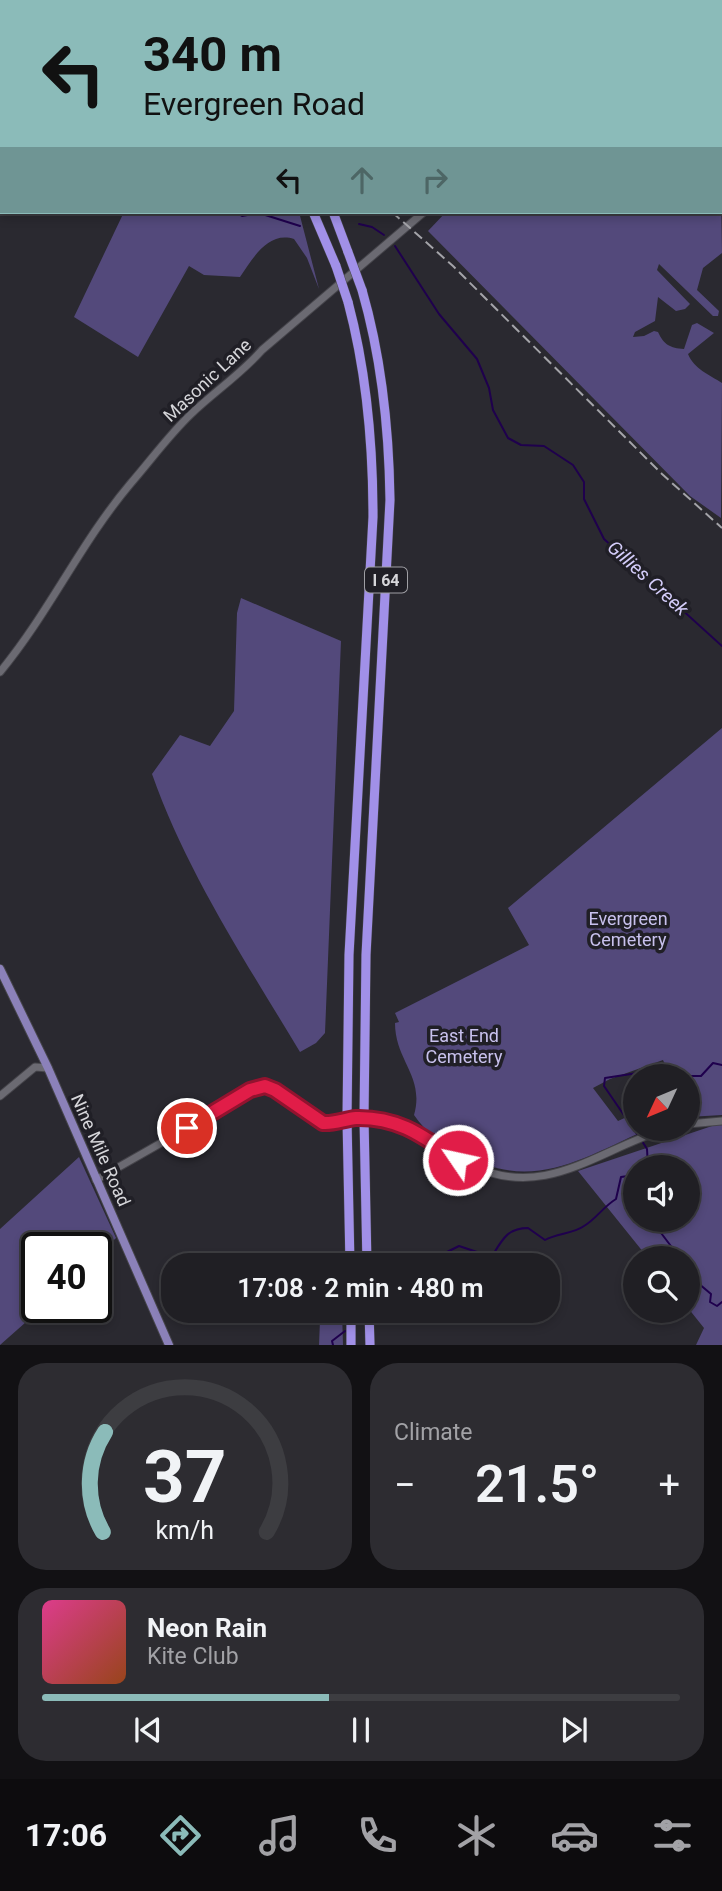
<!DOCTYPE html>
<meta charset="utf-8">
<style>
body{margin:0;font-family:Roboto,sans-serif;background:#2d2c31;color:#f1f3f6;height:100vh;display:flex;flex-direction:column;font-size:26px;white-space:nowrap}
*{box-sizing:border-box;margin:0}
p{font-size:23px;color:#a2a2a6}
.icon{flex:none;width:38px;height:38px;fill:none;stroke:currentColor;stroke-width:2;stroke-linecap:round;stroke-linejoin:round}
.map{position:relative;height:1345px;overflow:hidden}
.panel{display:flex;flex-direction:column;gap:18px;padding:18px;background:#121114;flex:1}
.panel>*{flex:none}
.hud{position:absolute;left:0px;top:0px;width:723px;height:214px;box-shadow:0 4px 10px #0003,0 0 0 2px #3d3d41;background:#8bbbb9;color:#111;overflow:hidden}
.needle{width:46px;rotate:226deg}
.buttons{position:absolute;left:623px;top:1064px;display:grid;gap:14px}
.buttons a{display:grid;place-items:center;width:77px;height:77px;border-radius:50%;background:#201f24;box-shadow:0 4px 10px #0003,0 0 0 2px #3d3d41;font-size:35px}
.speed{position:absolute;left:21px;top:1232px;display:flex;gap:14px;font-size:35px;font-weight:700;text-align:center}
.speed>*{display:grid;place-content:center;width:91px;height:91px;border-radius:50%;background:#201f24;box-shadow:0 4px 10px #0003,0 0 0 2px #3d3d41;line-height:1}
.speed .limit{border:4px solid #111;border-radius:10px;background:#fff;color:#111}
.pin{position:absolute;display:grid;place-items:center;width:60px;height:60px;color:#fff;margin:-30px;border:4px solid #fff;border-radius:50%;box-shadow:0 2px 7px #0007}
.me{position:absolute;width:77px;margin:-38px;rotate:304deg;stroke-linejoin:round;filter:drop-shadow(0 0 5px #0008)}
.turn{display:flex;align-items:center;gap:24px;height:147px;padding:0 28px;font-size:32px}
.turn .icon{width:91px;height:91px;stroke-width:2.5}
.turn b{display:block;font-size:49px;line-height:60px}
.lanes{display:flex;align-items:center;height:66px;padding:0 28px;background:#0003;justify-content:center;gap:35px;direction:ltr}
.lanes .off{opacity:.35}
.big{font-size:52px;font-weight:600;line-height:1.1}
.panel .widget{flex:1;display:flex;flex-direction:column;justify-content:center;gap:10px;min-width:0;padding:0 24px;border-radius:28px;background:#2d2c31}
.panel .dial{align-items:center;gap:0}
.dial svg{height:182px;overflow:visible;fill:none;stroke:#3d3d41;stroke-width:7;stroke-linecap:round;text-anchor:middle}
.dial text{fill:#f1f3f6;stroke:none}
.song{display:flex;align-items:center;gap:21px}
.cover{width:84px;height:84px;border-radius:10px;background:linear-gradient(135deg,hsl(330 70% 55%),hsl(20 70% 35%))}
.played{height:7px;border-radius:4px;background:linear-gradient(90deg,#8bbbb9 45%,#3d3d41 45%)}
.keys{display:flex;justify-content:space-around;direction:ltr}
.heat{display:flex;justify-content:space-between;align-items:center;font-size:38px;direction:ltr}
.panel .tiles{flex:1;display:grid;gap:18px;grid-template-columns:1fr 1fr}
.widget:last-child{grid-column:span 2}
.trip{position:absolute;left:161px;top:1253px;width:399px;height:70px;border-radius:28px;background:#201f24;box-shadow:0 4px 10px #0003,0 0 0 2px #3d3d41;font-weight:600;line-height:70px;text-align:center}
.tabs{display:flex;height:112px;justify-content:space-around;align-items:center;background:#0d0c0e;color:#a2a2a6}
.tabs .icon{width:49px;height:49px}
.tabs .selected{color:#8bbbb9}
.tabs b{font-size:32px;color:#f1f3f6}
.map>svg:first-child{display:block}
</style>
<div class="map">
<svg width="722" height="1345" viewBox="0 0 722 1345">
<rect width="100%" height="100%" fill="#2a2930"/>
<g fill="#53497b" fill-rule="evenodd">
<polygon points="0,0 140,2 2,2 0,154"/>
<path d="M721,195L722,253L703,268L697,290L719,311L718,316H713L659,264L657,270L690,304L685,309L676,311L658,297L655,321L635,332L633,337L644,336L654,331L658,332C664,345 670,348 684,349L692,325L697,323L714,333L688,354C694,369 710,375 722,383L721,518L690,496L428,231L446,212H721Z"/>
<path d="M124,212H299L319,289L307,258L294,239C268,231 253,258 240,277L204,275L189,266L138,357L74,317Z"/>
<path d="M241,598L341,641L325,1033L316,1043L300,1052C246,962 187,873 152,774L180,735L210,746L234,711L237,613Z"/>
<path d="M722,728V1115L688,1117V1076H670L663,1060L610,1079L593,1088L618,1121L633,1114L635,1117V1129L646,1130C581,1159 530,1194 459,1152C440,1141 426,1133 414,1115C425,1076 395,1061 395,1023L399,1022L395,1013L529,945L508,908Z"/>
<path d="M718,1124L722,1125V1345H696L704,1328L688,1308V1258H648L578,1171ZM635,1167H688V1220H635Z"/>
<polygon points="79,1157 116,1238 96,1257 96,1248 37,1248 37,1307 43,1307 0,1345 0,1229"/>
<polygon points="296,1311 342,1311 343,1345 319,1345 320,1320 304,1320"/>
</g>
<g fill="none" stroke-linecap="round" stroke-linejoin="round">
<g stroke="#1f004d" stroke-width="2">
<polyline points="0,105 2,103"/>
<polyline points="235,212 242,216 259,213 300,226"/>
<polyline points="359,224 372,227 384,235"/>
<polyline points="395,246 439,314 477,359 489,388 493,410 508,438 521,445 544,446 573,465 584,482 584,499 604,539 722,646"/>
<polyline points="687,1076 701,1076 713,1063 722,1065"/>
<polyline points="639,1137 604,1086 605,1078 670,1068 686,1076"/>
<polyline points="642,1141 647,1149 648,1167"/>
<polyline points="655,1220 658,1229 680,1258"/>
<path d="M422,1265L424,1259L441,1255L459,1246L480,1253H494C503,1238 509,1228 528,1228L545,1240C557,1233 573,1234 584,1226C596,1219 603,1207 616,1199L621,1177L635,1175"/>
<polyline points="688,1269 698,1283 711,1294 710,1302 717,1306 722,1302"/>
<polyline points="377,1314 382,1311"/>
<polyline points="333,1345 332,1341 345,1331"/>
</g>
<defs>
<g id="secondary">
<polyline points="579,0 581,2"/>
<polyline points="707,2 710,0"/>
<polyline points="721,149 722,150"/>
<path d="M0,672C49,613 81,542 131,483C151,460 169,435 191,414C214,392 241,374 262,350L424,212"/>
<polyline points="0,1096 35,1067 48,1068"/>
<path d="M386,1120C419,1130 441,1153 472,1166C547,1200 597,1150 666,1129"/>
<polyline points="688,1124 722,1121"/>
<path d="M96,1180L261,1086C286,1087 302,1117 326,1124"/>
</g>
<polyline id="primary" points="0,969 48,1068 169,1345"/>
<g id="highway">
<polyline points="156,0 158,2"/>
<polyline points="186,0 188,2"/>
<polyline points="313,212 336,266"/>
<polyline points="333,212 348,252"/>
<path d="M362,290C382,359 389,428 390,500L366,955L364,1118L367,1265"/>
<path d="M348,302C367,373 373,443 373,517L349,955L347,1119L350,1265"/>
<polyline points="351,1311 351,1345"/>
<polyline points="369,1311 370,1345"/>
</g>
</defs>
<use href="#secondary" stroke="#45444a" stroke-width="9"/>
<use href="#primary" stroke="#45444a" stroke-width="10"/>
<use href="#highway" stroke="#45444a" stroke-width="10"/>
<use href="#secondary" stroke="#6b6a72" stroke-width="7"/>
<use href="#primary" stroke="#8b81b9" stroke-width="8"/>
<use href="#highway" stroke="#a190e8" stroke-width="9"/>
<g stroke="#a4a4a9" stroke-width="2" stroke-dasharray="10 5" stroke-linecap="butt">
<polyline points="0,50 2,51"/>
<polyline points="392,212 453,266 662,474 722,528"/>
</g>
<defs>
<polyline id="secondary-bridge" points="326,1124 352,1119 386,1120"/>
<g id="highway-bridge">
<polyline points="348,252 362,290"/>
<polyline points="336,266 348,302"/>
</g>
</defs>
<use href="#secondary-bridge" stroke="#45444a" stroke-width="9" stroke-linecap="butt"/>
<use href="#highway-bridge" stroke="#45444a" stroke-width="10" stroke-linecap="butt"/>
<use href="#secondary-bridge" stroke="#6b6a72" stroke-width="7"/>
<use href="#highway-bridge" stroke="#a190e8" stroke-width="9"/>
</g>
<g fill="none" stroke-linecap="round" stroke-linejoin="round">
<defs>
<path id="route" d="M187,1128L250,1090L265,1086L275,1090L323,1123C334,1124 345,1119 356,1118C400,1117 424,1137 458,1160"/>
</defs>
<use href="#route" stroke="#92132f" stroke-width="18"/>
<use href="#route" stroke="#e11d48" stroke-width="12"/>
</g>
<g text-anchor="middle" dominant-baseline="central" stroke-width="7" stroke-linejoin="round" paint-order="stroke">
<rect fill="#201f26" stroke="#9f9fa4" stroke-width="2" x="365" y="567.5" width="42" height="25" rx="5"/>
<g font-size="16" font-weight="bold" fill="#d6d6da">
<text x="386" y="580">I 64</text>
</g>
<g font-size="18" fill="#d6d6da" stroke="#201f26">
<text transform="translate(207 380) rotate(-43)">Masonic Lane</text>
<text transform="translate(101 1150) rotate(66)">Nine Mile Road</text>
</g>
<g font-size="18" fill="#c8c1ed" stroke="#201f26">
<text x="628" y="918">Evergreen<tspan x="628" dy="21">Cemetery</tspan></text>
<text x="464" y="1035">East End<tspan x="464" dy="21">Cemetery</tspan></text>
</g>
<g font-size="19" font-style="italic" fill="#d4cdfa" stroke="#201f26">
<text transform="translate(648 578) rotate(42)">Gillies Creek</text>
</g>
</g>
</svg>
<div class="buttons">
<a><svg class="needle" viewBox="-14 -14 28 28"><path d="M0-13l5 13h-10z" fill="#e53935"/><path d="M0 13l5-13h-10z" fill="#a2a2a6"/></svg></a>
<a><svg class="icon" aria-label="sound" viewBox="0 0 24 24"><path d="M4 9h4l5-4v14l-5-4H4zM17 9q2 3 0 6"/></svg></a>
<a><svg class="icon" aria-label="search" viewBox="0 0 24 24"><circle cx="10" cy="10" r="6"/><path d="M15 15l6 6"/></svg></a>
</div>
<div class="speed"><div class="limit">40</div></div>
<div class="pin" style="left:187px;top:1128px;background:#d93025"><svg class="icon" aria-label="arrive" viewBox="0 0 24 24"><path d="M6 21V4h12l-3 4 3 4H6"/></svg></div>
<svg class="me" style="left:458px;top:1160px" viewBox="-20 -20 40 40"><circle r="17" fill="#e11d48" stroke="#fff" stroke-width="3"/><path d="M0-11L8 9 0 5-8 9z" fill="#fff"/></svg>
<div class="trip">17:08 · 2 min · 480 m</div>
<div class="hud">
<div class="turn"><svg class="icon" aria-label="left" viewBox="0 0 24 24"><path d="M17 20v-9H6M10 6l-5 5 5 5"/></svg><div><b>340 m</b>Evergreen Road</div></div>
<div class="lanes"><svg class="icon" aria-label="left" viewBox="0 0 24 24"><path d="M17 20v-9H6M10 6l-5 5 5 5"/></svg><svg class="icon off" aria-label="ahead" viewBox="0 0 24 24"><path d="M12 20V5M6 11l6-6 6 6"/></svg><svg class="icon off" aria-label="right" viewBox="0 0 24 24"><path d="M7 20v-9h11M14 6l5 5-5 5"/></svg></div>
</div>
</div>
<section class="panel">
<div class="tiles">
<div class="widget dial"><svg viewBox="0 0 100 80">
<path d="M14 69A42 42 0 1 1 86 69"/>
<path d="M14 69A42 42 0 0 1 15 25" stroke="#8bbbb9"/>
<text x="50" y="56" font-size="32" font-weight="700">37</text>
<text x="50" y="72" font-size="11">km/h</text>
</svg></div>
<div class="widget"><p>Climate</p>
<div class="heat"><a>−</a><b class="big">21.5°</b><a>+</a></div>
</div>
<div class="widget">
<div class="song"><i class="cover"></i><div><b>Neon Rain</b><p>Kite Club</p></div></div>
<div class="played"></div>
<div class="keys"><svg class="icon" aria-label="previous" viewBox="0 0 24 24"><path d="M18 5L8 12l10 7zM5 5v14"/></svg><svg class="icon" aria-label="pause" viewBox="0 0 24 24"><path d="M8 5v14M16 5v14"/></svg><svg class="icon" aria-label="next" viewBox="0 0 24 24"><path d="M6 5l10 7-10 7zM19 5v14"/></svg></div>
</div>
</div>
</section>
<nav class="tabs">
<b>17:06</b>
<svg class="icon selected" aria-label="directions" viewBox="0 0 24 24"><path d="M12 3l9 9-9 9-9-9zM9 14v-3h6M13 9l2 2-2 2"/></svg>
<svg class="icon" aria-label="music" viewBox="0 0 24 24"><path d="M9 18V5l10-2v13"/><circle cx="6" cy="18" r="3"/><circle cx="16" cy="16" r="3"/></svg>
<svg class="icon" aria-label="phone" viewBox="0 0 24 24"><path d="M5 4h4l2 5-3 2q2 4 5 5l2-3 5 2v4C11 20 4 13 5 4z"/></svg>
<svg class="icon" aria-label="climate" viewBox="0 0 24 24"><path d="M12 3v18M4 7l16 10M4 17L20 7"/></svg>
<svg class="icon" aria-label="car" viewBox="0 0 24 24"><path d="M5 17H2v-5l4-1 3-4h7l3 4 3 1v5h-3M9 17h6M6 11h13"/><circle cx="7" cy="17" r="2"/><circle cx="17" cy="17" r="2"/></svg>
<svg class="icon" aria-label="filters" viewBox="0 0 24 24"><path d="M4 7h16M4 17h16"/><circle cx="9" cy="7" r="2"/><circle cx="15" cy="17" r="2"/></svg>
</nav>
